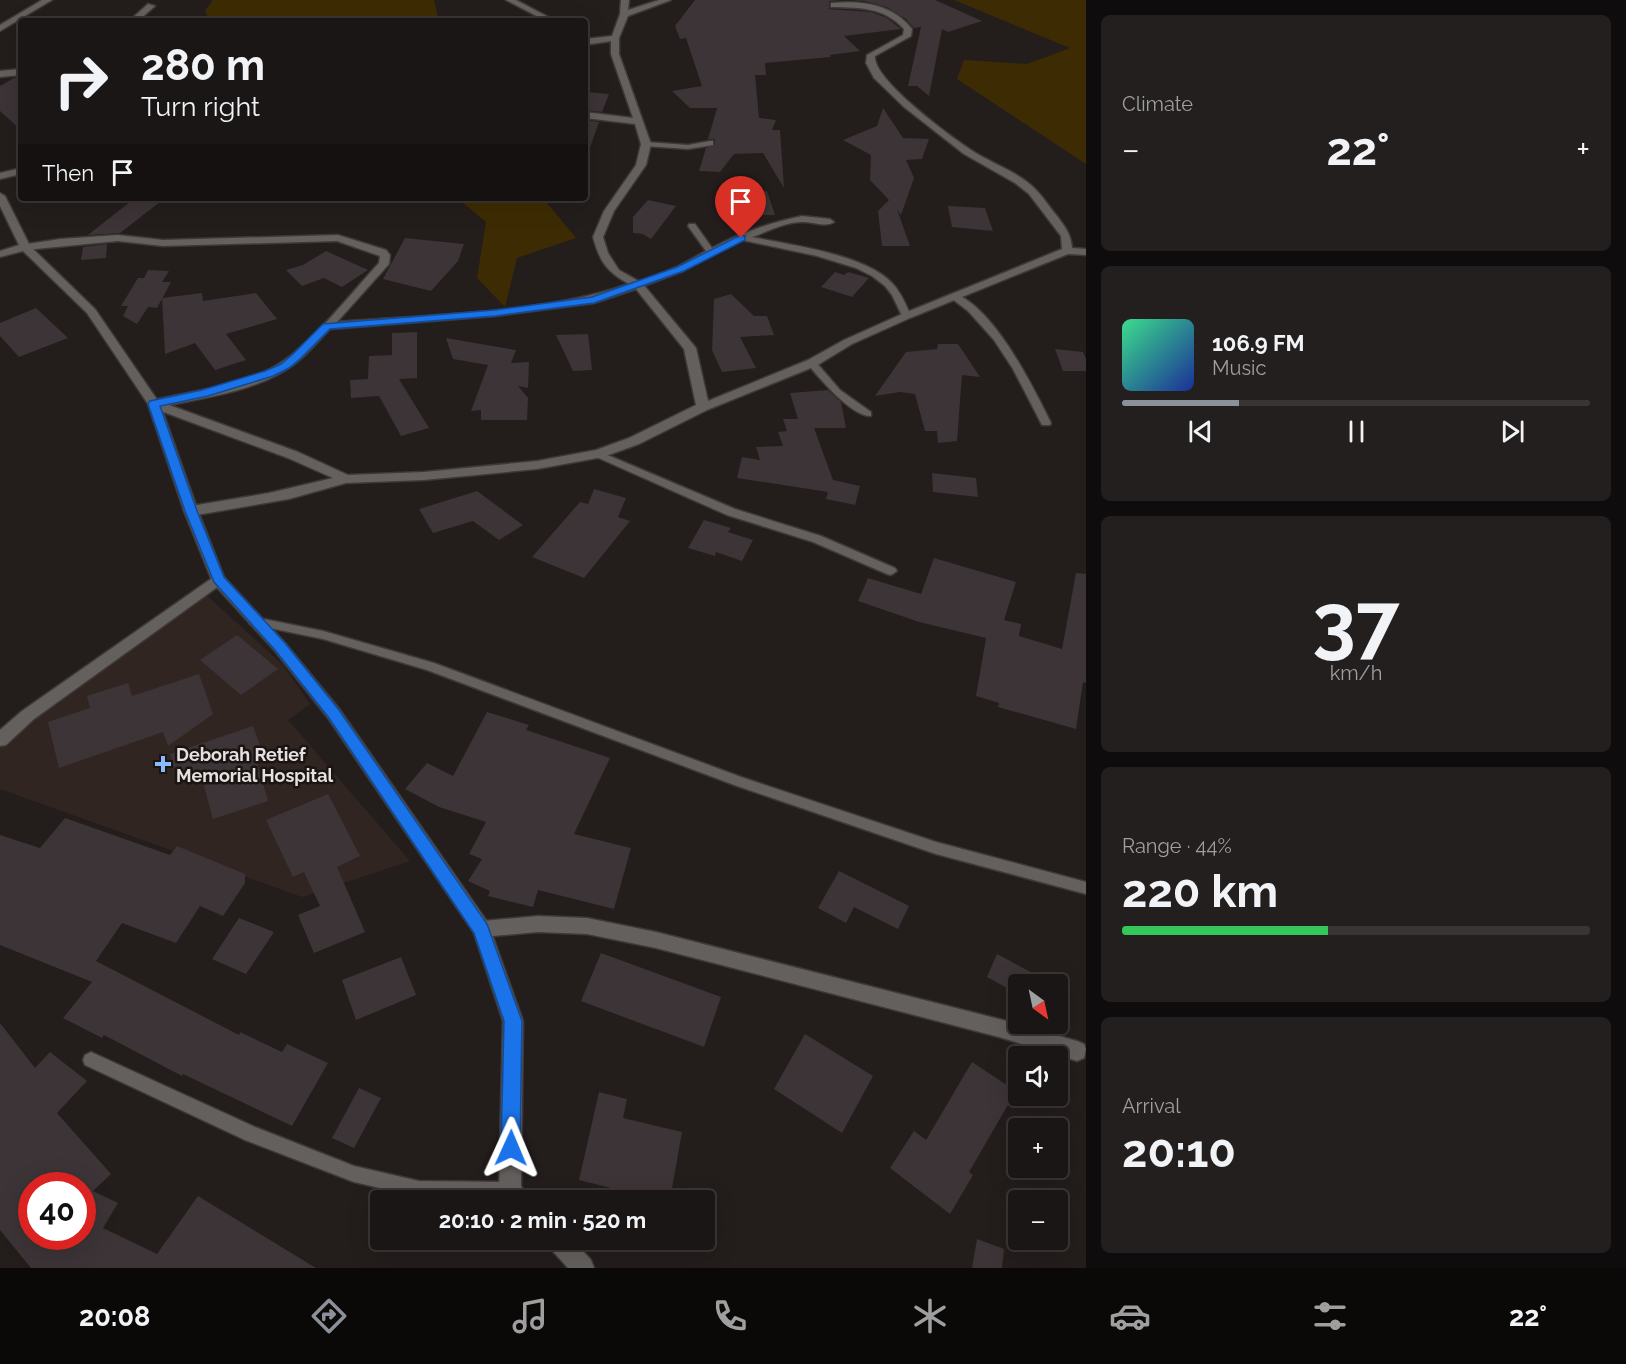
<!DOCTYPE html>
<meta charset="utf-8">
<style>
body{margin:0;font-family:Raleway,sans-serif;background:#231f1e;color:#f1f3f6;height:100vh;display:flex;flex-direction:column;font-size:22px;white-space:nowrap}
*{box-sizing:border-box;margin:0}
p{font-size:20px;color:#9f9fa0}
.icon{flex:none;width:33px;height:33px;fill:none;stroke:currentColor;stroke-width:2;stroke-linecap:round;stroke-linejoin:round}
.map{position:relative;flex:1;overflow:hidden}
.panel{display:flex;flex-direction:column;gap:15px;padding:15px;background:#0e0c0c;width:540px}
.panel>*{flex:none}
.guide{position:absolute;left:18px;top:18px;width:570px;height:183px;border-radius:6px;box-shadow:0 6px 24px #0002,0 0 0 2px #383534;background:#1a1615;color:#f1f3f6;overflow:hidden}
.needle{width:39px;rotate:147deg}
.tools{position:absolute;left:1008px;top:974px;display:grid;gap:12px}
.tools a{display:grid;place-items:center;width:60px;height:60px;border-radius:6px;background:#1a1615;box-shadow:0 6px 24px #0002,0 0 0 2px #383534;font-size:30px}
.speed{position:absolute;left:18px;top:1172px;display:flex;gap:12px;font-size:30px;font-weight:700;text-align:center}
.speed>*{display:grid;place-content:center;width:78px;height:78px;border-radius:50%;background:#1a1615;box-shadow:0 6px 24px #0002,0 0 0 2px #383534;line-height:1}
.speed .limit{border:9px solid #d22;background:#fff;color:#111}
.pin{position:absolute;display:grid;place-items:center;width:51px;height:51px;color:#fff;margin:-62px -26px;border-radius:50% 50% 50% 0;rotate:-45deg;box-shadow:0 0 6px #0007}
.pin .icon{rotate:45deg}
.me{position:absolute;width:66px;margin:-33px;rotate:1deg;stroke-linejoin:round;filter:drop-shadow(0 0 4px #0008)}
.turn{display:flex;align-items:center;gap:21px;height:126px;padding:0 24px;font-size:27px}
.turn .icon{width:78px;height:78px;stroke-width:2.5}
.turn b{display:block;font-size:42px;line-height:51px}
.then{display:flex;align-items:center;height:57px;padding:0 24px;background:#0003;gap:12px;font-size:22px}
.big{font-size:45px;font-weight:700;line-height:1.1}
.panel .widget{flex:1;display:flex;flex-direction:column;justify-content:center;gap:9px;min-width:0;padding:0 21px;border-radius:9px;background:#231f1e}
.panel .dial{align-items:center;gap:0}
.dial b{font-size:78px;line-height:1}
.song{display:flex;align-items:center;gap:18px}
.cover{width:72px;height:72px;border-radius:9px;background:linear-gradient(135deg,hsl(150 70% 55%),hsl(230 70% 35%))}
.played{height:6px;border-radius:3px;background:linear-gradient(90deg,#8c9099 25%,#383534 25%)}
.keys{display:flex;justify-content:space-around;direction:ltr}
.heat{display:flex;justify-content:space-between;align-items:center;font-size:33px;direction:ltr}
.charge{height:9px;border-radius:4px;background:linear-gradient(90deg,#34c759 44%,#383534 0)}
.trip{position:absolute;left:370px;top:1190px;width:345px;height:60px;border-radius:6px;background:#1a1615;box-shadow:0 6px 24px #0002,0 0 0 2px #383534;font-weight:700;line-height:60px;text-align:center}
.dock{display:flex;height:96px;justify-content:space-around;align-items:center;background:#0a0908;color:#9f9fa0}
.dock .icon{width:42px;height:42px}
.dock .current{color:#8c9099}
.dock b{font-size:27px;color:#f1f3f6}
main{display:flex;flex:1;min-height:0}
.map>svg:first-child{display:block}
</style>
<main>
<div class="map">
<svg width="1086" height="1268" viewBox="0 0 1086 1268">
<rect width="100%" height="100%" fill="#231d1c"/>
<polygon fill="#312522" points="202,591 283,665 310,704 288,720 410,861 302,897 0,789 0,740"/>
<g fill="#3d2c03">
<polygon points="213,0 434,0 439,21 210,21 205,11"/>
<polygon points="954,0 1086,0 1086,164 957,79 964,60 1027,64 1070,48"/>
<polygon points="453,198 543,198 576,238 517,258 505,307 477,278 486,222 457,198"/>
</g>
<g fill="#3c3436" fill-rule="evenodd">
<polygon points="695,0 842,0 829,1 829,9 871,12 887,18 901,29 844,36 860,51 830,55 831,57 765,63 766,75 755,75 759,118 776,120 772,130 780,130 784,188 763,153 734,154 720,172 699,171 706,148 715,145 715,139 708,139 717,108 690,108 672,91 702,86 686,38 680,39 675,26"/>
<polygon points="847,0 935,0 982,21 948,32 942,29 929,96 917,86 908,86 921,27 914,28 906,19 887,7 865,1"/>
<polygon points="21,77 21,130 0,111 0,86 14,78"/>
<polygon points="585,92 609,94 602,112 585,110"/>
<polygon points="883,108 903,138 929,139 922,159 906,160 914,178 901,215 897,209 910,246 882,246 878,211 889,200 870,180 871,155 843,140 877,126"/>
<polygon points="585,120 599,122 588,153 585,153"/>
<polygon points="767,191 775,215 755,215 749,194"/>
<polygon points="135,198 165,198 120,233 88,235"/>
<polygon points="648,200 676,206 651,239 643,234 633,233 633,217"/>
<polygon points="948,206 985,208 993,231 952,227"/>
<polygon points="405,238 464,244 458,261 431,291 383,279"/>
<polygon points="107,244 106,258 81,260 83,247"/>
<polygon points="326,251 368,270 342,287 324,278 302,286 286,270 303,265"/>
<polygon points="148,270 169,271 162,282 171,282 157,308 148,307 137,324 123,316 128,306 121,306 138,278 144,278"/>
<polygon points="835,272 844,275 848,272 869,278 852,297 821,287"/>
<polygon points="202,293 203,301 256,293 277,319 226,334 246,360 215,370 195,343 165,354 162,298"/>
<polygon points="731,294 754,316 767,316 774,335 740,337 756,368 722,372 712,350 714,299"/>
<polygon points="36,308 68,338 19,357 0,336 0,323"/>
<polygon points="417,332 417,378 399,379 429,428 401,436 379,396 351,398 350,380 368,379 369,356 392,355 392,333"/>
<polygon points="588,334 592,370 573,371 556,335"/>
<polygon points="446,338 516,350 511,363 529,362 528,388 518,386 528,398 527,420 481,420 481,410 471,411 488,365 453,359"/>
<polygon points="938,344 958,344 980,377 962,375 957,441 938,443 937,431 925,431 915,394 900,392 875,396 906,352 937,349"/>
<polygon points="1055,349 1083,352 1086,359 1086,371 1063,371"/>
<polygon points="828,390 841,402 846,428 814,428 833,480 860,486 855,505 826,499 828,492 737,478 742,457 760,460 756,447 783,446 778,432 787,431 783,419 798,419 790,393"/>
<polygon points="932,473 976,478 978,497 933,492"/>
<polygon points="594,489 626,498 618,517 630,521 584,578 532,557 580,502 588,504"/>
<polygon points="477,491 523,525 499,540 473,521 433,533 419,509"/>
<polygon points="704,520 731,528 728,532 753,540 742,561 716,552 715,556 688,548"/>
<polygon points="934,558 1016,582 1004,620 1021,624 1019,636 1062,649 1076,573 1086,574 1086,683 1083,682 1076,729 998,707 999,703 976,696 986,638 919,622 858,601 868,578 921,594"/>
<polygon points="237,635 278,669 241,695 200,660"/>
<polygon points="199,674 213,714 168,746 163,732 59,768 48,722 90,708 87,696 128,683 132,696"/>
<polygon points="487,712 529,725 526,730 610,758 574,834 631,848 614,909 538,890 533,907 488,896 490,891 468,881 482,859 469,854 486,822 439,807 405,789 427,763 453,776"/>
<polygon points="253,726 263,754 255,756 268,801 213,819 201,775 179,782 170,754"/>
<polygon points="328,794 360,856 337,867 365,932 314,953 298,915 320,906 304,872 293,877 266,820"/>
<polygon points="65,818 170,855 177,846 245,874 245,883 223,916 200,906 176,943 122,923 96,961 239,1035 240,1032 282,1052 287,1044 328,1063 292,1126 183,1074 182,1076 104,1035 102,1038 63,1018 92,982 0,945 0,835 40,848"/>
<polygon points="839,871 909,906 898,929 854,907 846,923 818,908"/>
<polygon points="239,918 274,932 246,974 212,959"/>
<polygon points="601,953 721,997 704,1047 581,1001"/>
<polygon points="997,954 1053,984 1018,984 1018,994 987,977"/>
<polygon points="401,957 416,995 356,1020 342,980"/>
<path d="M0,1023L35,1068L50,1052L87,1081L57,1113L111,1174L93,1191L118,1203L103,1228L157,1254L198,1196L316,1268H31L0,1230ZM32,1185H82V1236H32Z"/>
<polygon points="805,1034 873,1076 842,1133 774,1089"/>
<polygon points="972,1062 1016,1091 969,1172 973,1175 950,1214 890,1168 914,1131 926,1140"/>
<polygon points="359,1088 381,1098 354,1148 332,1138"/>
<polygon points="599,1092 627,1099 623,1118 682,1132 670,1200 659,1200 579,1180"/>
<polygon points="977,1239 1004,1249 1002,1268 972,1268"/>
</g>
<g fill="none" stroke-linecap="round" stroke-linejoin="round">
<defs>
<g id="service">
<polygon points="710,141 713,141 713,145 688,149 646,146 642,144 646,142 688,145"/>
<path d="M802,216L830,219L834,222C825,228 812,221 802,222C785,222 767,232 752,237C791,245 864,254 892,283C901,292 906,305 911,316L909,318H903L892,295L885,286L872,276L856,268L817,256L742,240L683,271L641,287L638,288L634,285L677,267L706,251L688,226L689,224H695L712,248C740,233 772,222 802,216Z"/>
<path d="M954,293C995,309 1032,385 1051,423L1050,425H1042L1013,369L994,340L968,311L951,298L949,296Z"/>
<path d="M812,360L815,361L840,390L871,412V416C853,418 818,377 807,363Z"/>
<polygon points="598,451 735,509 821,536 895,568 897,571 891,575 887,574 813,542 727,515 594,456 593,454 594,452"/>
<polygon points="254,617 323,631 434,663 741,777 936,842 1086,882 1086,894 936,854 737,786 427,670 323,639 250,624 248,621 250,618"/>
<polygon points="91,1052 255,1127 354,1166 419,1181 510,1182 516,1184 518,1190 516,1196 510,1198 419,1197 354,1182 245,1140 85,1065 83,1060 85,1055"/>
</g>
<g id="minor">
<polygon points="42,0 52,0 0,31 0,25"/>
<polygon points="506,0 516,0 556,21 546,21"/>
<path d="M621,0H629L628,10L659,0H671L628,16L619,38V54L651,144L646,165L614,211L603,237L608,253L619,270L642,283L696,348L708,401L808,360L844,340L902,314L1062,249L1061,236L1029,194L1015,183L964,154L904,107L874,78L866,63L867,55L903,35L904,29C884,7 861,8 834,7H831V3C861,0 893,4 912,29L911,36L875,56C872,79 951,137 971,150C992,164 1020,172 1037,191C1044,198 1050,208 1057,216C1065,227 1071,234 1072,248L1086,249V255L1068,254L910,318L852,344L816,366L707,410L639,444L603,457L537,469L424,480L346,483L289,499L191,516L186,514L184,511L186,508L191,506L269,493L333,478L288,458L150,407L148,404L150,401C190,391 232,388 270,369C308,350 349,295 379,263L380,256L337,241L163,246L118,241L25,250L21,249V245L60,239L118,235L163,240L338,235L386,250L390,255L389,264L337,322C432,314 539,315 629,284C606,271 600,262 593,237L604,211L636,165L641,144L635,124L585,118V112L633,118L611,54V41L585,45V39L612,36L620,14ZM636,289L684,349L696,405L629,438L596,450L537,461L424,472L348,475L298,452L169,405C210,397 259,390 293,365C307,355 318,341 330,329L495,316L594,303Z"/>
<polygon points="148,4 155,6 138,21 129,21"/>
<polygon points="21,69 21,75 0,77 0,71"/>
<polygon points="21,168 21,174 0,179 0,173"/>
<polygon points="218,574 225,579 223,583 34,719 6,745 0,746 0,730 22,711"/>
<polygon points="538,916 587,918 656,932 999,1019 1077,1041 1084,1044 1086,1049 1084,1058 1077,1061 999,1037 656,948 587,934 538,932 482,937 476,935 473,929 476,923 482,921"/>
</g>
<g id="tertiary">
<polygon points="0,193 5,196 30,246 95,309 160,404 198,511 224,577 285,643 340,710 488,923 523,1021 521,1186 530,1200 505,1200 499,1190 503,1021 474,933 328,718 275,651 213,583 184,511 148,404 87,313 23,251 0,257 0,251 19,245 0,206"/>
<polygon points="546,1239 572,1239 591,1260 594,1268 568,1268 549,1247"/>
</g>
</defs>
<use href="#service" stroke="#3e3837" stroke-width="3"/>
<use href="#minor" stroke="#3e3837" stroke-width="3"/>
<use href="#tertiary" stroke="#3e3837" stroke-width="3"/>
<use href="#service" fill="#63605e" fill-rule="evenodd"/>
<use href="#minor" fill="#63605e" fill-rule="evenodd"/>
<use href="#tertiary" fill="#63605e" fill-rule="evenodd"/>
</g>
<polygon fill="#1a73e8" stroke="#114b97" stroke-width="1.5" points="741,235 745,236 745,240 684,271 594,303 495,316 330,329 300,359 289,368 273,376 208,396 160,406 197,511 224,577 285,643 339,710 487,924 522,1021 520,1148 517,1155 511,1157 504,1155 501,1148 504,1021 474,933 329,718 275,650 214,582 185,511 148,404 150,401 202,390 265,371 281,364 293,354 323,324 495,310 592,297 677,267"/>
<path fill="#89bafc" stroke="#1a1412" stroke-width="2" d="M160 755h6v6h6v6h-6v6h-6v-6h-6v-6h6z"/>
<g text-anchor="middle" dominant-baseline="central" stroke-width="5" stroke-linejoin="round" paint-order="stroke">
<g font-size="18" font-weight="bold" fill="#e6e1e0" stroke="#1a1412" text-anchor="start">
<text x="176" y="754">Deborah Retief<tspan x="176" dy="21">Memorial Hospital</tspan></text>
</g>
</g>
</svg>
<div class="tools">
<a><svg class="needle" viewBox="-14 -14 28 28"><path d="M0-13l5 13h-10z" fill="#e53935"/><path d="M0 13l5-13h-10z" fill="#9f9fa0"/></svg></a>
<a><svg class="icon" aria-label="sound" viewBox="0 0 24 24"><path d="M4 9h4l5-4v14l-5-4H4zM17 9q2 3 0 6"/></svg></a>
<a>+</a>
<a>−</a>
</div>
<div class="speed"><div class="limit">40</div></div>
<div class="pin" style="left:741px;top:238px;background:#d93025"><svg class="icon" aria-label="arrive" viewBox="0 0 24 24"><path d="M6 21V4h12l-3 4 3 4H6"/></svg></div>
<svg class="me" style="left:511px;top:1148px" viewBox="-20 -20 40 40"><path d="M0-17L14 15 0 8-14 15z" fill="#1a73e8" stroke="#fff" stroke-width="4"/></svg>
<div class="trip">20:10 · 2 min · 520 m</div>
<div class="guide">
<div class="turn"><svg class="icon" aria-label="right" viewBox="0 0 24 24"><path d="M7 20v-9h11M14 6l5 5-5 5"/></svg><div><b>280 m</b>Turn right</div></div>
<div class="then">Then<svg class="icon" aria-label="arrive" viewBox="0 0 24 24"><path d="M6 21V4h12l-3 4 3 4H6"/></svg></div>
</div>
</div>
<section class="panel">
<div class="widget"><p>Climate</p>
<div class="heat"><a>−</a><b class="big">22°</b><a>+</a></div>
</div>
<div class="widget">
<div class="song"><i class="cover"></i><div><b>106.9 FM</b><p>Music</p></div></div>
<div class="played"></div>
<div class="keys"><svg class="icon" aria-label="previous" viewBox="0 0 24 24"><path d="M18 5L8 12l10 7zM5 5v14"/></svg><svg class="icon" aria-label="pause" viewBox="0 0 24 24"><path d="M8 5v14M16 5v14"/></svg><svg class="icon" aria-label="next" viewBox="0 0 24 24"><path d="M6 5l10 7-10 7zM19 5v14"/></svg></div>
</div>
<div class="widget dial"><b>37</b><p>km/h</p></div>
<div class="widget"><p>Range · 44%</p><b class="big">220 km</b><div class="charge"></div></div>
<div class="widget"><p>Arrival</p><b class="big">20:10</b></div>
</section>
</main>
<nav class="dock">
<b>20:08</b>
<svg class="icon current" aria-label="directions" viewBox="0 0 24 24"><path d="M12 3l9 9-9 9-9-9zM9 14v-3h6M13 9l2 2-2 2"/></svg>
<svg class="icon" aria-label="music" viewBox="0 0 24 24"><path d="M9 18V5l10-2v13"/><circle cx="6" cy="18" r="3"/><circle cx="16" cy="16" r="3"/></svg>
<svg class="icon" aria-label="phone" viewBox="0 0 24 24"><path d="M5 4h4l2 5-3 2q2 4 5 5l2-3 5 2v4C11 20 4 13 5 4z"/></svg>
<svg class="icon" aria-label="climate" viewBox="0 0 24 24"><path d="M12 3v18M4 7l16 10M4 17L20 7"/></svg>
<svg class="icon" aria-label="car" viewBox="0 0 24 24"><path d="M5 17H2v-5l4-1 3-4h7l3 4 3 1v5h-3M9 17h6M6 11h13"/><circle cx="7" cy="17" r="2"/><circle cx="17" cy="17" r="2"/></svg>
<svg class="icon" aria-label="filters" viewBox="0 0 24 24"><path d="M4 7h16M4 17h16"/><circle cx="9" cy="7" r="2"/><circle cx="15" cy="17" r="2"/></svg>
<b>22°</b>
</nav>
